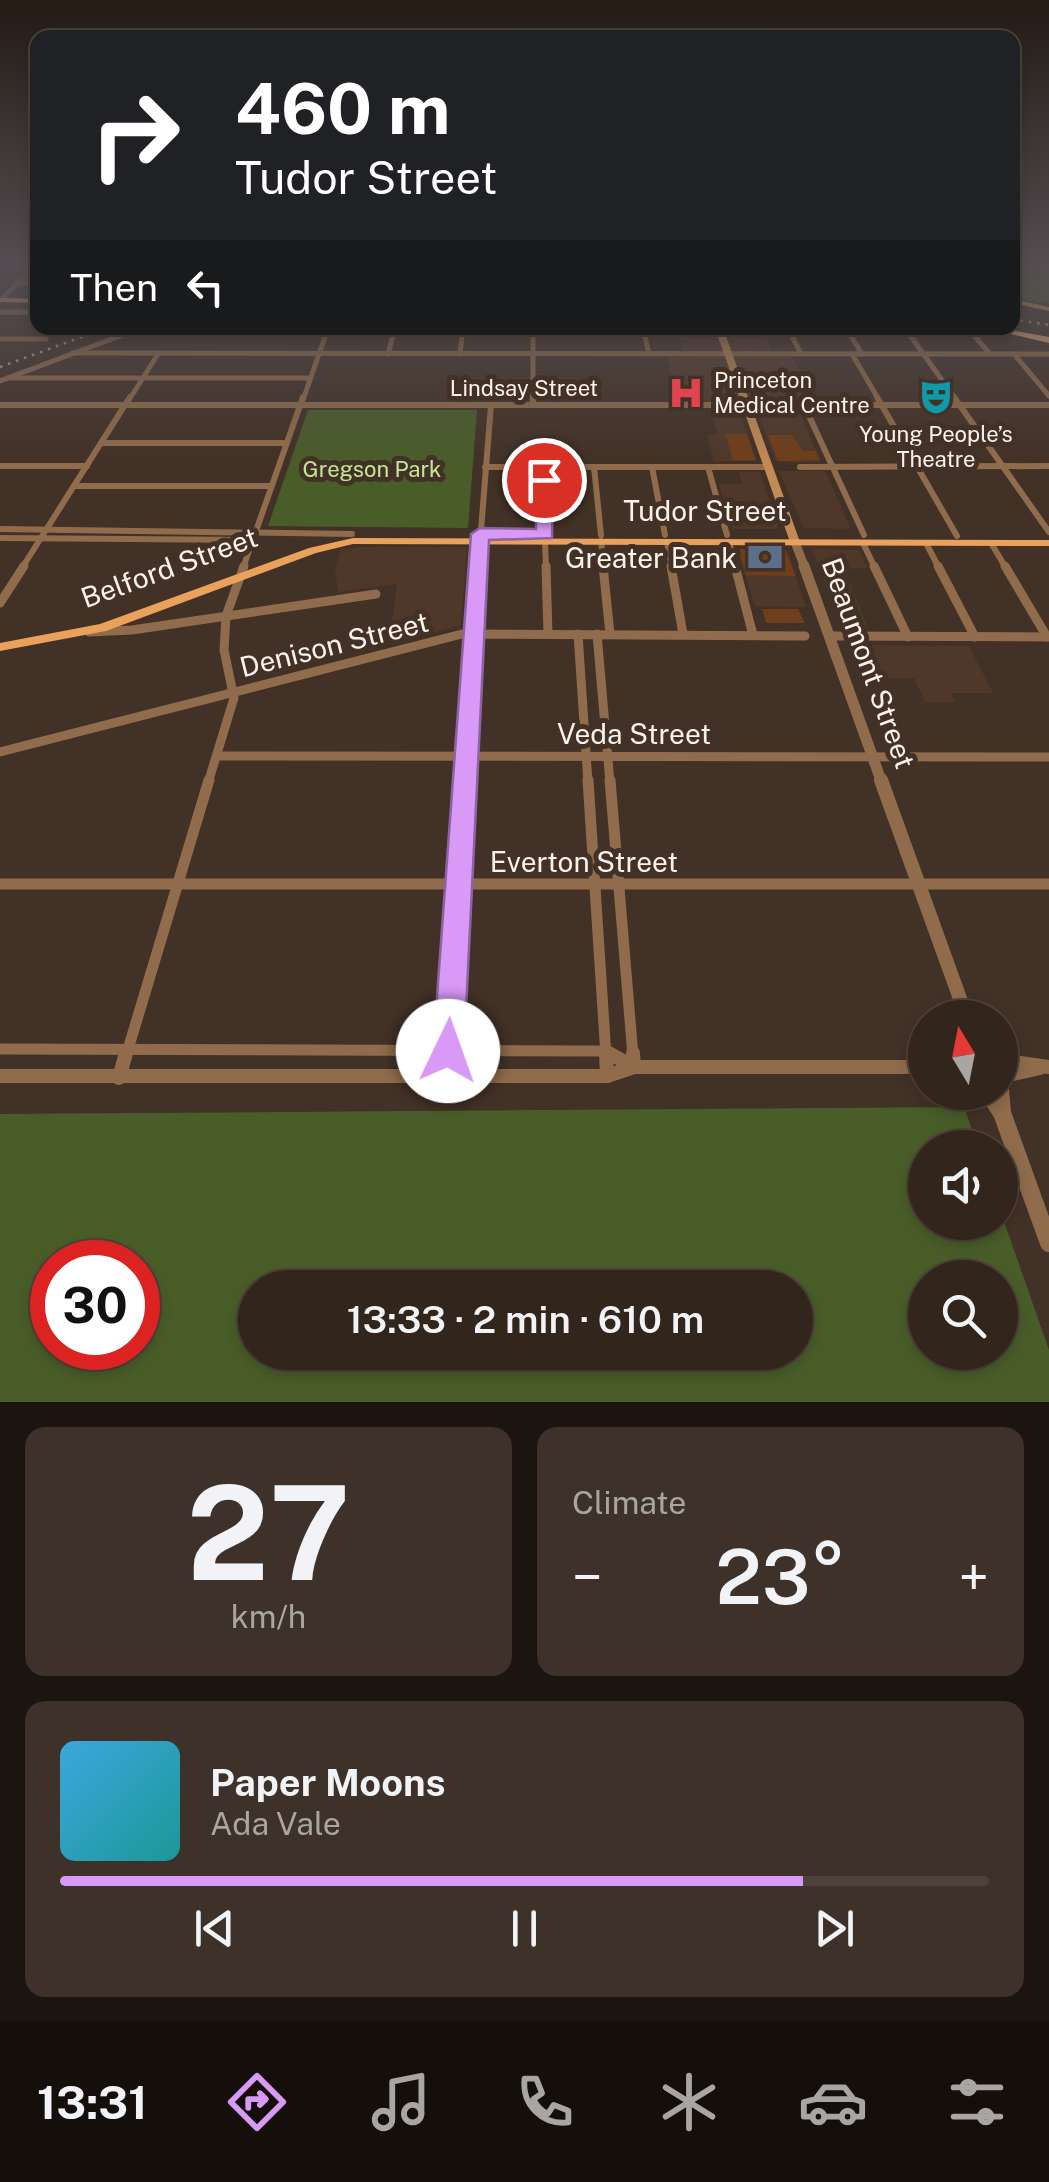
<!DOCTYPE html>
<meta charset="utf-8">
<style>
body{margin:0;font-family:"Public Sans",sans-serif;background:#3d3129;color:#f1f3f6;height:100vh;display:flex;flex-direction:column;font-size:38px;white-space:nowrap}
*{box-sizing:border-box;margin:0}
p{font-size:32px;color:#a8a5a3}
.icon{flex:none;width:55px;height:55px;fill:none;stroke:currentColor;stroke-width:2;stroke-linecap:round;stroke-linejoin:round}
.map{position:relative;height:1402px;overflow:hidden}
.side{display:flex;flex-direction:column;gap:25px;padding:25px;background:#1c140f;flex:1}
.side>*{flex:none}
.hud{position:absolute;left:30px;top:30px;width:990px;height:305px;border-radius:20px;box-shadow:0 5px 15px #0003,0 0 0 2px #4d423b;background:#202124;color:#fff;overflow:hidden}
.needle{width:65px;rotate:350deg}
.tools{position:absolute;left:908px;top:1000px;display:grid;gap:20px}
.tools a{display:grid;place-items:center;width:110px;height:110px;border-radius:50%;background:#32251c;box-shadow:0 5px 15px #0003,0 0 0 2px #4d423b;font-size:50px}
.speed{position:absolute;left:30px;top:1240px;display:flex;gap:20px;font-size:50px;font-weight:700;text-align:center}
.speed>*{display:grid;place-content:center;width:130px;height:130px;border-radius:50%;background:#32251c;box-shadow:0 5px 15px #0003,0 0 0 2px #4d423b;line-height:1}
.speed .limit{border:15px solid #d22;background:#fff;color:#111}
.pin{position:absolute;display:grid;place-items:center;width:85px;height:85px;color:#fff;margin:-42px;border:5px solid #fff;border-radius:50%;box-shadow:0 2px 10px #0007}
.me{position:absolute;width:110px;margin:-55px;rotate:3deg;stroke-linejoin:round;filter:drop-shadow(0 0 8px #0008)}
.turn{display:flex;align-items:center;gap:35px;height:210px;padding:0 40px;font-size:45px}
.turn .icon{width:130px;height:130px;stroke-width:2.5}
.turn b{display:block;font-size:70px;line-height:85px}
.then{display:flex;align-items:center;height:95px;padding:0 40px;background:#0003;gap:20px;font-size:38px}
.big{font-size:75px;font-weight:600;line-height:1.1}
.side .tile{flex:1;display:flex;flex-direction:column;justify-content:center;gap:15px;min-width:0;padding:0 35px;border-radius:20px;background:#3d3129}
.side .dial{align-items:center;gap:0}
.dial b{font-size:130px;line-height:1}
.song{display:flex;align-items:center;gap:30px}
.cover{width:120px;height:120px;border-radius:15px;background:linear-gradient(135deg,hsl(200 70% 55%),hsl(180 70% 35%))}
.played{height:10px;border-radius:5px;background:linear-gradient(90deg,#d99af7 80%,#4d423b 80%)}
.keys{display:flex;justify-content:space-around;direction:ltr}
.heat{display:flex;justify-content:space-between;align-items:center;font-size:55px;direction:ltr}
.side .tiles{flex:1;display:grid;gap:25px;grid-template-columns:1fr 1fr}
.tile:last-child{grid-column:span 2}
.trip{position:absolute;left:238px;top:1270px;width:575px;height:100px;border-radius:50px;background:#32251c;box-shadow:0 5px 15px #0003,0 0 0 2px #4d423b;font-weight:600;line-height:100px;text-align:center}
.menu{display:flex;height:160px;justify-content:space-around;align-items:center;background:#140f0b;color:#a8a5a3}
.menu .icon{width:70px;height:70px}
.menu .selected{color:#d99af7}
.menu b{font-size:45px;color:#f1f3f6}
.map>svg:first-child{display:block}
</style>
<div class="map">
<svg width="1049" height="1402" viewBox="0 0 1049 1402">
<rect width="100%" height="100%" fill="#423126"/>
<g fill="#4f3829">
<polygon points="677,328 761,328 772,351 790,351 814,402 679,402 667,357 685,356"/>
<polygon points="757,409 798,409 821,462 776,462"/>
<polygon points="711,410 739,410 756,461 714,461 707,435 718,434"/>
<polygon points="779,471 825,471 851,529 804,528"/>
<polygon points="739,472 760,472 779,529 732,529 719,484 742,484"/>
<polygon points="360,547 467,547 461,625 389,644 397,584 338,592 335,569 341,549"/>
<polygon points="737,549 787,550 806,607 755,606"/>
<polygon points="812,549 859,550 867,568 844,569 868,628 842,628"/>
<polygon points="846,645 969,646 993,693 951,693 955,702 925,702 914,678 859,678"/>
</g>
<g fill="#495d29" fill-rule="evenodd">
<polygon points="1013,266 1049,266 1049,304 1013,298"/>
<polygon points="308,410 477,410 468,528 268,526"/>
<path d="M964,1107L978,1147L925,1148V1222H1000V1210L1049,1350V1402H0V1114ZM52,1262H138V1348H52ZM925,1278H1000V1352H925ZM255,1288H795V1352H255Z"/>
</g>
<g fill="#6f3e1a">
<polygon points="725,434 747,434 756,460 733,460"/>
<polygon points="768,435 792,435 803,451 816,451 820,460 778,461"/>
<polygon points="738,549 785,549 796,576 746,575"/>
<polygon points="762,609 798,609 805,623 766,623"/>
</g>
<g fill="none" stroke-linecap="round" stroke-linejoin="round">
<g stroke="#906c4c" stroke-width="5">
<polyline points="18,283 38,283"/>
<polyline points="1,300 34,266"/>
<polyline points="0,312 38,312"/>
<polyline points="533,328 533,400"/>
<polyline points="643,328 649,354"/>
<polyline points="788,328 801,354"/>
<polyline points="846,328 862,354"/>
<polyline points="905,328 956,400"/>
<polyline points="131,331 326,331"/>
<polyline points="972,333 990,354"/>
<polyline points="0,339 46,339"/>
<polyline points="72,353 1049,354"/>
<polyline points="388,354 395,328"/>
<polyline points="460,354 463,328"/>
<polyline points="852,354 879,400"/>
<polyline points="1014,354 1049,396"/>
<polyline points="8,378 310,378"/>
<polyline points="0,381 133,331"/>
<polyline points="129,400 158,354"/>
<polyline points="303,400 328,328"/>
</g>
<g stroke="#906c4c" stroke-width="6">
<polyline points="533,397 533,405"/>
<polyline points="877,397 957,536"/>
<polyline points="954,397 1049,532"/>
<polyline points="0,405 1049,405"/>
<polyline points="804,405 864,535"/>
<polyline points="101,443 285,443"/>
<polyline points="0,466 87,466"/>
<polyline points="485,467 768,467"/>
<polyline points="544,467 545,534"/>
<polyline points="594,467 601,535"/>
<polyline points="652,467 665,535"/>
<polyline points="708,467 727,535"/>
<polyline points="800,467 1049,466"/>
<polyline points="74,486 270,486"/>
<polyline points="0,529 352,534"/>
<polyline points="0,538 251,540"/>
<polyline points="601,541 604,568"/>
<polyline points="545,542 546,568"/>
<polyline points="667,542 672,568"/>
<polyline points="729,542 736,568"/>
<polyline points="863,543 875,568"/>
<polyline points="926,543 939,568"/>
<polyline points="991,543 1006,568"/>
<polyline points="22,568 130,397"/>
<polyline points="243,568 303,397"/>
<polyline points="478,568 491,405"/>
</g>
<g stroke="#906c4c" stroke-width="9">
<polyline points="546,566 548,634"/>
<polyline points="603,566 610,634"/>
<polyline points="671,566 683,634"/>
<polyline points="735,566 753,635"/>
<polyline points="874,566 908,637"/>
<polyline points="938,566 975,637"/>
<polyline points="1005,566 1047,637"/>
<polyline points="0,603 24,566"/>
<polyline points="89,632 132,630 376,594"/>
<polyline points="578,634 588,783"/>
<polyline points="597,634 610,783"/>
<polyline points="830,636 1049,637"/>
<polyline points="0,752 462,634 805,636"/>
<polyline points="218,756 1049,757"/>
<polyline points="208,783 234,698 224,650 226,616 244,566"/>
<polyline points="465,783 478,566"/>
</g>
<g stroke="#906c4c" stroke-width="11">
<polyline points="588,780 606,1056"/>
<polyline points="610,780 633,1056"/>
<polyline points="0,884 1049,884"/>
<polyline points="0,1049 605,1051 614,1056"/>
<polyline points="126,1056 209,780"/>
<polyline points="448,1056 465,780"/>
</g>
<g stroke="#906c4c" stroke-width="14">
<polyline points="606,1053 607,1076"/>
<polyline points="609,1053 634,1067"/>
<polyline points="633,1053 634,1067"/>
<polyline points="1000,1060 1049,1067"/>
<polyline points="0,1076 607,1076 634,1067 925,1067"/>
<polyline points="447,1077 448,1053"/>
<polyline points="1000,1077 1040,1068"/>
<polyline points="119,1078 126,1053"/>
</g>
<polyline stroke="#906c4c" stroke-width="9" points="795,542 805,568"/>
<polyline stroke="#906c4c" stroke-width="11" points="804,566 882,783"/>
<polyline stroke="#906c4c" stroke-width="14" points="881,780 967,1018"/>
<g stroke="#906c4c" stroke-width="18">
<polyline points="1000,1089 1002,1113"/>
<polyline points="988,1092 1002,1113 1049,1243"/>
</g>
<polygon fill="#c28a55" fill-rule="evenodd" points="715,328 723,328 800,542 799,544 795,545 790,542"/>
<g fill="#e9a15b" fill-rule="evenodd">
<polygon points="1012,299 1049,307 1049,311 1012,303"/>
<polygon points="353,538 1049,540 1049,546 353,544 316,553 106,631 0,651 0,643 100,624 309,548"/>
</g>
<g fill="#eeb076" fill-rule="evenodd">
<polygon points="0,298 38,299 38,303 0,302"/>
<polygon points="985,328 999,328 1049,337 1049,343"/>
</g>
<g stroke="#b9aca3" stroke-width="2.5" stroke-dasharray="2.5 6" stroke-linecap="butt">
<polyline points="1012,319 1049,325"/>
<polyline points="0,367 106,328"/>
</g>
</g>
<linearGradient id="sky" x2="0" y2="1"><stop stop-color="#241b15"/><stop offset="0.57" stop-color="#544e52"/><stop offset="1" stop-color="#544e52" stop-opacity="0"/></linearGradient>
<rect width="1049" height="463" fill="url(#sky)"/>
<polygon fill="#d99af7" stroke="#8d64a1" stroke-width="2.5" points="544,475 553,480 552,538 489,540 464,1051 460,1062 448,1067 437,1062 433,1051 471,534 480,528 536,529 536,480"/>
<defs>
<symbol id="hospital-bare" viewBox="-9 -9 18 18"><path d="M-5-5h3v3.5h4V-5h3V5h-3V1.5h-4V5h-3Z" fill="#e0444e" stroke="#423126" stroke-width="2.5" paint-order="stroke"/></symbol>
<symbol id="theatre-bare" viewBox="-9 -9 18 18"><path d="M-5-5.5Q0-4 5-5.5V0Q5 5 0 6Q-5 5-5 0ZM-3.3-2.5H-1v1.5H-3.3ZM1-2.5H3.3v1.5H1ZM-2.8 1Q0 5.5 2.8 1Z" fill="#0f9aa8" stroke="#423126" stroke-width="2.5" paint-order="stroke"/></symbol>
<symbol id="bank-bare" viewBox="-9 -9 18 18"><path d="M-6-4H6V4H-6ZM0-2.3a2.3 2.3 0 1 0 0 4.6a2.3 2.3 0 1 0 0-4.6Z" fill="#5c6f8a" stroke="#423126" stroke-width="2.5" paint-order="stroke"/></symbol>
</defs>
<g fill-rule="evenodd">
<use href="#hospital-bare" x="661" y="368" width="50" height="50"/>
<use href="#theatre-bare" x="911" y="372" width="50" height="50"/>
<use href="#bank-bare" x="740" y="532" width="50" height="50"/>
</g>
<g text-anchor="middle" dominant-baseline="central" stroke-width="10" stroke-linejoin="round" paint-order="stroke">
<g font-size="22" fill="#fdf2eb" stroke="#423126" text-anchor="start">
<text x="714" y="380">Princeton<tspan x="714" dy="25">Medical Centre</tspan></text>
<text x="936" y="434" text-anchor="middle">Young People’s<tspan x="936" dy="25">Theatre</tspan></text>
</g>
<g font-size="22" fill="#fdf2eb" stroke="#423126">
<text x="524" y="388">Lindsay Street</text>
</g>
<g font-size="22" fill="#c5e794" stroke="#423126">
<text x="372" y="469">Gregson Park</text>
</g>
<g font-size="28" fill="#fdf2eb" stroke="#423126">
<text x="705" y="510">Tudor Street</text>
<text transform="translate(169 567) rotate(-20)">Belford Street</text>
<text transform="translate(334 644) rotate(-14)">Denison Street</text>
<text transform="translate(869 663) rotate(70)">Beaumont Street</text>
<text x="634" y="733">Veda Street</text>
<text x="584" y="861">Everton Street</text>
</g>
<g font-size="28" fill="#fdf2eb" stroke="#423126" text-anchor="end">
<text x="737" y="557">Greater Bank</text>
</g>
</g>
</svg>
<div class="tools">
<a><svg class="needle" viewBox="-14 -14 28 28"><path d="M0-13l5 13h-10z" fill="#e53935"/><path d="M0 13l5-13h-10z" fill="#a8a5a3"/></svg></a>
<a><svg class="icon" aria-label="sound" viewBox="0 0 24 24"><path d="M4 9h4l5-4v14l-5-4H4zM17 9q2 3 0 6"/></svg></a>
<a><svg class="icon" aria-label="search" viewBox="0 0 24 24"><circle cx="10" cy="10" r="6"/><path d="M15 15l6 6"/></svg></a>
</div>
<div class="speed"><div class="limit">30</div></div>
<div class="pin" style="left:544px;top:480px;background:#d93025"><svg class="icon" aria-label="arrive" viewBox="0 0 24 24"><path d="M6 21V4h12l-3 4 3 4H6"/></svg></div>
<svg class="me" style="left:448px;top:1051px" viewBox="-20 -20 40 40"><circle r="19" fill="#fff"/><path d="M0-13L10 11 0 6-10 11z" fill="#d99af7"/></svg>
<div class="trip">13:33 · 2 min · 610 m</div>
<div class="hud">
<div class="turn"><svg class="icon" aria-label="right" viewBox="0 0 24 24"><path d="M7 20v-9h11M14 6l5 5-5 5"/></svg><div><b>460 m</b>Tudor Street</div></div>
<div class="then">Then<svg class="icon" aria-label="left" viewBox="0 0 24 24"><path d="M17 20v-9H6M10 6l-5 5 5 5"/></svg></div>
</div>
</div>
<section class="side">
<div class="tiles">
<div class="tile dial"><b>27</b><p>km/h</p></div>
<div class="tile"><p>Climate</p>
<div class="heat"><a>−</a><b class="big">23°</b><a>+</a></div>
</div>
<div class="tile">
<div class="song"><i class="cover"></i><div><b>Paper Moons</b><p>Ada Vale</p></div></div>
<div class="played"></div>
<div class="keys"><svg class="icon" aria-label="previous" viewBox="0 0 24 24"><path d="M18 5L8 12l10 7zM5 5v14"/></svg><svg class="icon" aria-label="pause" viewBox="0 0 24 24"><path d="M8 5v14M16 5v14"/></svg><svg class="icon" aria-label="next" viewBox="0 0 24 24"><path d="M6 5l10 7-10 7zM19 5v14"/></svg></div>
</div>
</div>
</section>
<nav class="menu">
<b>13:31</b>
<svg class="icon selected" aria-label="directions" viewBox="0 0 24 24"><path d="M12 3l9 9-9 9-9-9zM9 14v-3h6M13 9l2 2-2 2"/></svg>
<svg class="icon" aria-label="music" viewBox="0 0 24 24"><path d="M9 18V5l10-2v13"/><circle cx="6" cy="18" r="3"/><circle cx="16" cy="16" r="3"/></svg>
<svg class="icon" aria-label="phone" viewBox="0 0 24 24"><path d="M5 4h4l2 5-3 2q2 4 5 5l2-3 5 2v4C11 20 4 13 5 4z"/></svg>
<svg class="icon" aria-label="climate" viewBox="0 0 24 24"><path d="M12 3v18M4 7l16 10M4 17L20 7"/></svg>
<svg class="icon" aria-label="car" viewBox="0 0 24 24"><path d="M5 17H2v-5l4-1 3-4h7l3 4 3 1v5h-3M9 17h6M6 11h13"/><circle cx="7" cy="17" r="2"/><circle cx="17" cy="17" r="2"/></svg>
<svg class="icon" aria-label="filters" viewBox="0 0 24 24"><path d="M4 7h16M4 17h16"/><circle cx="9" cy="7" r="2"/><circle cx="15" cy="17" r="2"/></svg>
</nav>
